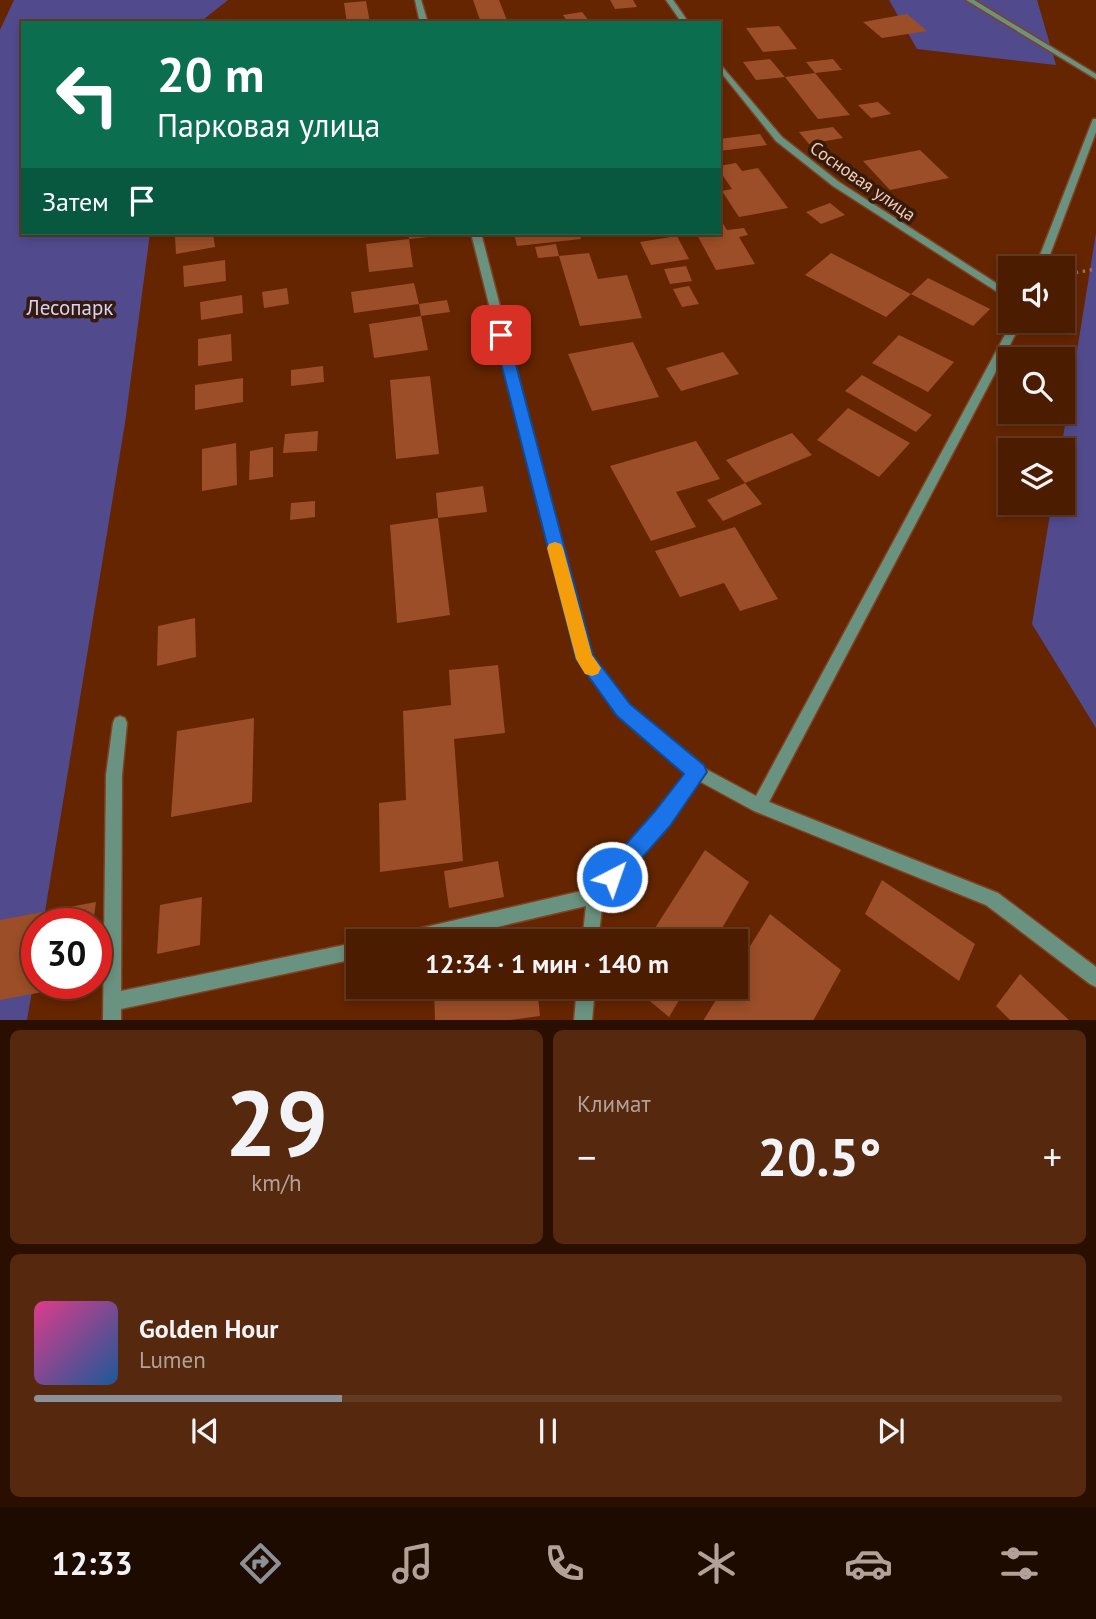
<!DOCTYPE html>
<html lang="ru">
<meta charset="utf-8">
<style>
body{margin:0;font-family:"PT Sans",sans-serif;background:#56290f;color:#f1f3f6;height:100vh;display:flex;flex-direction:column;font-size:26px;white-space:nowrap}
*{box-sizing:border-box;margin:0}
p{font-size:23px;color:#b2a199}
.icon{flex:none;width:38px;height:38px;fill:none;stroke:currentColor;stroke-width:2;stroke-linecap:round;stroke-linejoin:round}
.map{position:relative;height:1020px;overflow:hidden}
.panel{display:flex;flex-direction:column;gap:10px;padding:10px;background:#2a0f00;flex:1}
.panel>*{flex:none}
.hud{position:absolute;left:21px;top:21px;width:700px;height:214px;border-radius:0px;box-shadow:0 4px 10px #0003,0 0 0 2px #633a22;background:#0b6e4f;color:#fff;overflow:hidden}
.buttons{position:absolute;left:998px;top:256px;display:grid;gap:14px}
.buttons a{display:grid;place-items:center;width:77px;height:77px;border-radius:0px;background:#4c1c00;box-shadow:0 4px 10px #0003,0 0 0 2px #633a22;font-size:35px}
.speed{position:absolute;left:21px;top:908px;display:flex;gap:14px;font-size:35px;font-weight:700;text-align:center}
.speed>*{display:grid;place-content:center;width:91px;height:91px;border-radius:50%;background:#4c1c00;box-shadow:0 4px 10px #0003,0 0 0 2px #633a22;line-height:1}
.speed .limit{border:10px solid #d22;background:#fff;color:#111}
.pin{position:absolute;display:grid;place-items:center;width:60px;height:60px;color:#fff;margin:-30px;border-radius:14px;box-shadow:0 4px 10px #0006}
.me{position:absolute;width:77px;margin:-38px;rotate:41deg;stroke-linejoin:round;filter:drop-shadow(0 0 5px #0008)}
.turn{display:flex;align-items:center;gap:24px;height:147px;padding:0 21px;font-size:32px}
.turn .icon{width:91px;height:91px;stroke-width:2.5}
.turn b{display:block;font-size:49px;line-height:60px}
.then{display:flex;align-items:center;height:66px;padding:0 21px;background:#0003;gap:14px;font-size:26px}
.big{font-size:52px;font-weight:800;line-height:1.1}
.panel .widget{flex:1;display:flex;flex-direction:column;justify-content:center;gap:10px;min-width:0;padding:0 24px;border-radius:10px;background:#56290f}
.panel .dial{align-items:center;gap:0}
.dial b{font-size:91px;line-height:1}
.song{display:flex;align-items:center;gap:21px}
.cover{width:84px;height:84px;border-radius:10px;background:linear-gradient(135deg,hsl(330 70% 55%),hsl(210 70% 35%))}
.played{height:7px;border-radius:4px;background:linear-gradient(90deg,#8c9099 30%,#633a22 30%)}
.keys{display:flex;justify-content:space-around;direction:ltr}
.heat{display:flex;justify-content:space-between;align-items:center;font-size:38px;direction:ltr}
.panel .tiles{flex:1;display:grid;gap:10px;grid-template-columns:1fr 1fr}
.widget:last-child{grid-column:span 2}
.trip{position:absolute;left:346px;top:929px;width:402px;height:70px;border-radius:0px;background:#4c1c00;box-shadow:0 4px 10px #0003,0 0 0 2px #633a22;font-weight:800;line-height:70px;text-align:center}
.tabs{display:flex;height:112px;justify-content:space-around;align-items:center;background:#1e0b00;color:#b2a199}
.tabs .icon{width:49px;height:49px}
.tabs .on{color:#8c9099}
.tabs b{font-size:32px;color:#f1f3f6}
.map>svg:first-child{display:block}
</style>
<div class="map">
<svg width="1096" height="1021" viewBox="0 0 1096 1021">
<rect width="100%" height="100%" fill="#652500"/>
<g fill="#514b8e">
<polygon points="14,0 228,0 199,23 23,23 23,233 150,233 125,423 43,924 37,924 37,963 27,1020 0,1021 0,30"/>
<polygon points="889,0 1037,0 1056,65 917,49"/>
<polygon points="1096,233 1096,728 1032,624 1052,502 1062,502 1061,450"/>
</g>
<g fill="#9b4e27">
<polygon points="473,0 499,0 508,23 481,23"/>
<polygon points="610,0 633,0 637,7 615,9"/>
<polygon points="366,1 370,23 347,23 344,3"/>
<polygon points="582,12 590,22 568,23 563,15"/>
<polygon points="907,14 927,31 882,38 863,22"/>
<polygon points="779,26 797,49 763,52 746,28"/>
<polygon points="770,59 785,77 756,80 743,62"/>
<polygon points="833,59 842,70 815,73 806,62"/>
<polygon points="815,73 850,115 818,119 785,77"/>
<polygon points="878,102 891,114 871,118 858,105"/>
<polygon points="833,127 843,138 809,144 799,132"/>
<polygon points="760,134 767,145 719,151 719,139"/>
<polygon points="920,150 949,178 890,190 863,161"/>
<polygon points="736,163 742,171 758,168 788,208 739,217 722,191 732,189 719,170 719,166"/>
<polygon points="830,203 845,215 821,224 806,212"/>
<polygon points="719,217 727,230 744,228 748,235 739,237 755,264 716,270 696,233 719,233"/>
<polygon points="198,233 213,233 215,247 176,254 175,237"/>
<polygon points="408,233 438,233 438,236 409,239"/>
<polygon points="514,233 579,233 581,239 517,246"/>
<polygon points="677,236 689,259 651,265 640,242"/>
<polygon points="409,239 413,267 369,272 366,244"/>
<polygon points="556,244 559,256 538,258 535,247"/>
<polygon points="589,253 598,279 627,275 642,318 580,326 559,256"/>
<polygon points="831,253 911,294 928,278 990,309 973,326 911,294 886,317 805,275"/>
<polygon points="225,260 226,281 184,287 183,266"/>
<polygon points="686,266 692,281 670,284 664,269"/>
<polygon points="414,283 419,304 354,313 351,292"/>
<polygon points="689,286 699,304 682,307 673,289"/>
<polygon points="287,288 289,304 264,308 262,292"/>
<polygon points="242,295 243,313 201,320 200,302"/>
<polygon points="447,300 450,312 421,316 419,304"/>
<polygon points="421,316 428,350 374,358 369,324"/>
<polygon points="231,334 232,361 198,366 198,339"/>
<polygon points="899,335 954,362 928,392 872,363"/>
<polygon points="633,342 659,397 592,411 568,354"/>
<polygon points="723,352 739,374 681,391 666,368"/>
<polygon points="323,366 324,382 291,386 291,370"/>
<polygon points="862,375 932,415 916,432 845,391"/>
<polygon points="430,376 439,454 396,459 390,380"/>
<polygon points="243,378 243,402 195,410 195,385"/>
<polygon points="848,408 910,443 879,477 817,440"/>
<polygon points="318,431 317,451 283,453 285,434"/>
<polygon points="792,433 812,455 745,483 726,460"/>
<polygon points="696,441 720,479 676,492 696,527 651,541 610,466"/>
<polygon points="236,443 237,485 202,491 202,449"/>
<polygon points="273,447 273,477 249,480 250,451"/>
<polygon points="745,483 762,504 723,521 707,500"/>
<polygon points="483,486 487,512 438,518 436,493"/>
<polygon points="315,501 315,517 290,520 291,503"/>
<polygon points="438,518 450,615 397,623 390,525"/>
<polygon points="735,527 778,599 740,611 724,583 680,597 655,551"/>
<polygon points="195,618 196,657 157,666 158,626"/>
<polygon points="498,665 505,733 454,739 463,861 380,872 379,803 406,800 403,711 451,705 449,670"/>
<polygon points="254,718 252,802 171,817 177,731"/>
<polygon points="705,850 749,882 714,942 646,942"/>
<polygon points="498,861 504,897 449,908 444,871"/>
<polygon points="882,880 975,944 959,981 865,914"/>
<polygon points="202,897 200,945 157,954 160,905"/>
<polygon points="96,902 93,924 37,924 37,984 80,985 0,1000 0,920"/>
<polygon points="770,914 841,970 813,1021 703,1021 724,987 737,987 737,967"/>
<polygon points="1020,974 1070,1021 1011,1021 996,1006"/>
<polygon points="434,987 537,987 540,1016 503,1021 435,1021"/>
<polygon points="633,987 687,987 669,1017"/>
</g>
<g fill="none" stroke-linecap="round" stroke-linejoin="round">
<defs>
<g id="minor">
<polygon points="415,0 421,0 428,23 420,23"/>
<polygon points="666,0 673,0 689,23 682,23"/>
<polygon points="966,0 974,0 1096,74 1096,79"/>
<polygon points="719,63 782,137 839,182 1010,292 1010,300 833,186 776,141 719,70"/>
<polygon points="1093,119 1096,119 1096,132 1045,268 1035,268"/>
<polygon points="471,233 481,233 591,656 629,705 702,767 756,796 1013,320 1023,320 769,802 998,893 1096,967 1096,987 1090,984 986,905 754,811 699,781 668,823 603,899 598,942 582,942 586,906 433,942 387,942 389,936 395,934 590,889 658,813 687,773 619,715 578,659"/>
<polygon points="120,716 125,718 127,723 122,775 121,991 359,942 359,958 121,1009 121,1021 103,1021 106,775 113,723 115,718"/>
<polygon points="577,987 595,987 592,1021 574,1021"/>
</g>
</defs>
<use href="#minor" stroke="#7e4321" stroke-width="3"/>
<polyline stroke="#a26c50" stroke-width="3.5" stroke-dasharray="2.5 4.5" stroke-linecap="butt" points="1062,275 1096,269"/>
<use href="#minor" fill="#6a9280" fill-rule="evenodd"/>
</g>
<polygon fill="#1a73e8" stroke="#114b97" stroke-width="2" points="501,331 508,335 593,655 630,704 704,765 707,772 670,826 619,884 612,887 604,884 601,877 604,869 655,811 684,774 617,716 576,659 494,335"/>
<polygon fill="#f59e0b" points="555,542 561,544 563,548 592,655 601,668 598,674 592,676 585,674 576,659 547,548 549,544"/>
<g text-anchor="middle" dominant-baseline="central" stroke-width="7" stroke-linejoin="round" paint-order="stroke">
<g font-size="18" fill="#f2cab9" stroke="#361a0c">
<text transform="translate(863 181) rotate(35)">Сосновая улица</text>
</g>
<g font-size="21" fill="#d4d4fe" stroke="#361a0c">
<text x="70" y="307">Лесопарк</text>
</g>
</g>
</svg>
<div class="buttons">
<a><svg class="icon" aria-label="sound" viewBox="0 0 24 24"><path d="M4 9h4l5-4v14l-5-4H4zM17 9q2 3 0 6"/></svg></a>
<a><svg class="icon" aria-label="search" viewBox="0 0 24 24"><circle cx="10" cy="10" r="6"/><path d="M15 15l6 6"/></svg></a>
<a><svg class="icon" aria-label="layers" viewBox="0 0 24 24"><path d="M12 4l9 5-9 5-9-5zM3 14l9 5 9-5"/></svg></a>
</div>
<div class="speed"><div class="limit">30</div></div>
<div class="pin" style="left:501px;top:335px;background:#d93025"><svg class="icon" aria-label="arrive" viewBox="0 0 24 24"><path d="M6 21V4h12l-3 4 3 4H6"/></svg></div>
<svg class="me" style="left:612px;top:877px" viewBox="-20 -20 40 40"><circle r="17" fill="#1a73e8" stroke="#fff" stroke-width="3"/><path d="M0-11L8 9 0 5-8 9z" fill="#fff"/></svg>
<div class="trip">12:34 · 1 мин · 140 m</div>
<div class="hud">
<div class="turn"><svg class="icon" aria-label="left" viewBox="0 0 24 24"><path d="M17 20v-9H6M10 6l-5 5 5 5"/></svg><div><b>20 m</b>Парковая улица</div></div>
<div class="then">Затем<svg class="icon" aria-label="arrive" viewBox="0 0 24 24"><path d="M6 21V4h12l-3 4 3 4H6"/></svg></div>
</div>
</div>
<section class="panel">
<div class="tiles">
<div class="widget dial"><b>29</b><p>km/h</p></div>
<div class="widget"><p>Климат</p>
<div class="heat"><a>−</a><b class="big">20.5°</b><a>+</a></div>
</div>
<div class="widget">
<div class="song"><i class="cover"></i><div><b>Golden Hour</b><p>Lumen</p></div></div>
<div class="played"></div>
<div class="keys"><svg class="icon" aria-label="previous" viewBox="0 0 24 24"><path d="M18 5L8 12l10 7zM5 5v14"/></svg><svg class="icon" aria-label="pause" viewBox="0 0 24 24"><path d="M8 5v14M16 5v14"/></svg><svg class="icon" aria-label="next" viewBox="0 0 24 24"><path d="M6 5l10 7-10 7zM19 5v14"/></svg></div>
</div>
</div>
</section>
<nav class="tabs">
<b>12:33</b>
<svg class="icon on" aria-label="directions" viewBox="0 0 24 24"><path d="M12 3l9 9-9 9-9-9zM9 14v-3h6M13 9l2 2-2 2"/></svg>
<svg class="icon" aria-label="music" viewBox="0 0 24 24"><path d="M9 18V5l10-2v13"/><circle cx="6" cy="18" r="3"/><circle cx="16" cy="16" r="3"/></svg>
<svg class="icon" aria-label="phone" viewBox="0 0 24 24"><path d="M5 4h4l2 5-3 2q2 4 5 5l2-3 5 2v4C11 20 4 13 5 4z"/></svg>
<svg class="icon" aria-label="climate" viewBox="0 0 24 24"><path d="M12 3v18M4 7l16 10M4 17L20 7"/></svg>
<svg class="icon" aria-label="car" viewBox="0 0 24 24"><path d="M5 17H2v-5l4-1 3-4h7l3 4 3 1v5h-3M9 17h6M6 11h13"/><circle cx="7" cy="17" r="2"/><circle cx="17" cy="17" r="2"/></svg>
<svg class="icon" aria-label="filters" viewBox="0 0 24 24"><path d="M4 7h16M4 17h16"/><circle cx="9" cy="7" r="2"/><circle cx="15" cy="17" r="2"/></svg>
</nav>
